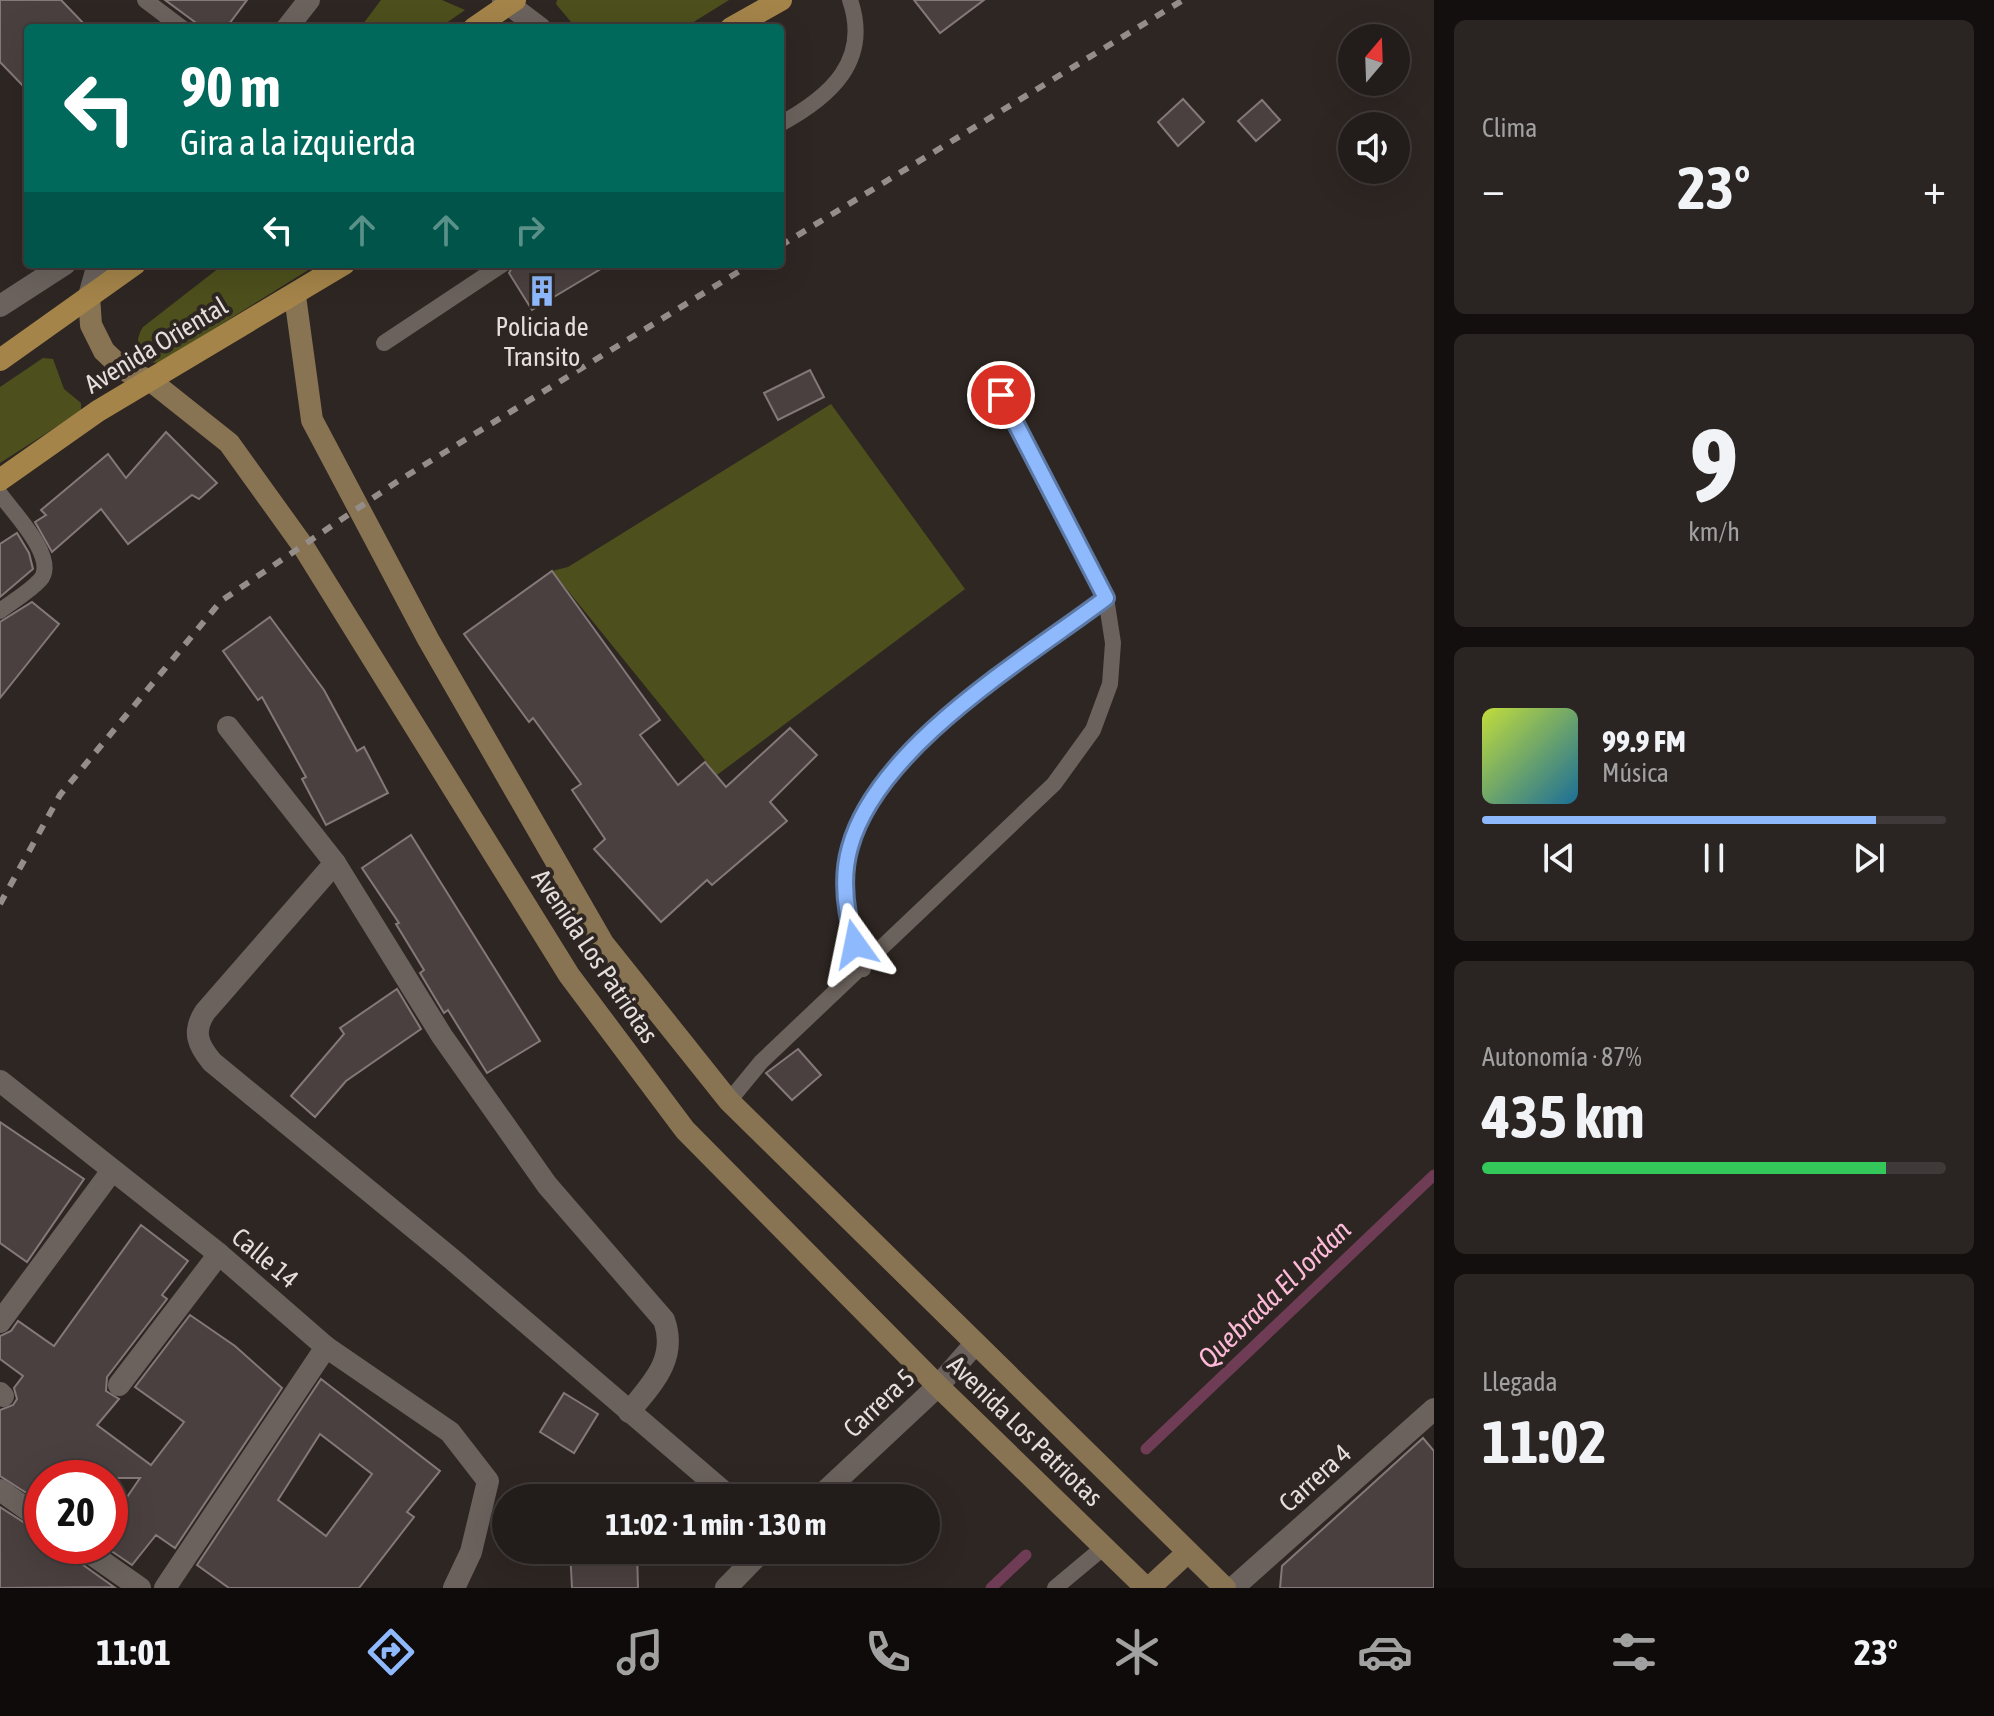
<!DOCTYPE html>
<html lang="es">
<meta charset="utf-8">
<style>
body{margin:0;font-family:"Asap Condensed",sans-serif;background:#2a2523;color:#f1f3f6;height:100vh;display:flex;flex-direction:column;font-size:30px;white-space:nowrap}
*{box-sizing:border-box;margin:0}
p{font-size:26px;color:#a2a1a2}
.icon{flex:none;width:44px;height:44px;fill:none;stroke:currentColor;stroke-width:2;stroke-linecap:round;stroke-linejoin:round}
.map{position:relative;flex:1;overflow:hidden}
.drawer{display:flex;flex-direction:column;gap:20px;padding:20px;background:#130f0e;width:560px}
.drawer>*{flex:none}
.top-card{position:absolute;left:24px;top:24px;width:760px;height:244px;border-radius:8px;box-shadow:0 8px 32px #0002,0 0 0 2px #3f3a39;background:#00695c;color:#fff;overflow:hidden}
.needle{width:52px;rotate:19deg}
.buttons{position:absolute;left:1338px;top:24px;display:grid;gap:16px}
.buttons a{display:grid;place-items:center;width:72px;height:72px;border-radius:50%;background:#221c1a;box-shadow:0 8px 32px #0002,0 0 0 2px #3f3a39;font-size:40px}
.speed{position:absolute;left:24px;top:1460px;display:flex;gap:16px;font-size:40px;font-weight:700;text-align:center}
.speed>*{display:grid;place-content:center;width:104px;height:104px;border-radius:50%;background:#221c1a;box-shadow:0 8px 32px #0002,0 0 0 2px #3f3a39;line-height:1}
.speed .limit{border:12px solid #d22;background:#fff;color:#111}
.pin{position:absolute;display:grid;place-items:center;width:68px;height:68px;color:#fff;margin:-34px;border:4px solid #fff;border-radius:50%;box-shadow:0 2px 8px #0007}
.me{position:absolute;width:88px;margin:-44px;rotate:348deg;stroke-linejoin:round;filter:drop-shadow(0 0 6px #0008)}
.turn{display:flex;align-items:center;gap:28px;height:168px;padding:0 24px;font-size:36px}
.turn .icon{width:104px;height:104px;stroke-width:2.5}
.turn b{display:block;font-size:56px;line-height:68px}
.lanes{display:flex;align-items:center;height:76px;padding:0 24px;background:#0003;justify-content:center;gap:40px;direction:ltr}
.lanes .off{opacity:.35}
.big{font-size:60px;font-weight:700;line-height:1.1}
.drawer .widget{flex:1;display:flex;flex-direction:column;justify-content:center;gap:12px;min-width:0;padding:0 28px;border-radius:12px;background:#2a2523}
.drawer .dial{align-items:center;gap:0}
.dial b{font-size:104px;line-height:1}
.song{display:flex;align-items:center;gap:24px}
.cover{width:96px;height:96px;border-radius:12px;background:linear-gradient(135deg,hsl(70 70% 55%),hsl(200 70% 35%))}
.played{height:8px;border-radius:4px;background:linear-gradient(90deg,#8eb9fc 85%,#3f3a39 85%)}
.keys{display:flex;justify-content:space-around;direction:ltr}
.heat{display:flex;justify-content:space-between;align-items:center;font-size:44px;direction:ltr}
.charge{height:12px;border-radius:6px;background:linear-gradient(90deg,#34c759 87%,#3f3a39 0)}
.trip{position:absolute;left:492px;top:1484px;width:448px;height:80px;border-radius:40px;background:#221c1a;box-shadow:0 8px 32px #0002,0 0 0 2px #3f3a39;font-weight:700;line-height:80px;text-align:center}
.tab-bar{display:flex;height:128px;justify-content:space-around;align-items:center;background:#0e0b0a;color:#a2a1a2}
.tab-bar .icon{width:56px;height:56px}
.tab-bar .current{color:#8eb9fc}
.tab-bar b{font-size:36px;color:#f1f3f6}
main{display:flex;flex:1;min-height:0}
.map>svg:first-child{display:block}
</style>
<main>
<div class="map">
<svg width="1434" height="1588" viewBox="0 0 1434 1588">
<rect width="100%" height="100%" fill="#2e2622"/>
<g fill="#4d501c">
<polygon points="381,0 442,0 465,10 439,28 360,28"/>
<polygon points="557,0 729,0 684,28 576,28 556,4"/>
<path d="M224,264H318L159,363L146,362C138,350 134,341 143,327Z"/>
<polygon points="43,358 53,359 64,389 81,403 81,411 0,463 0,387"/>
<polygon points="831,404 965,589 717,775 552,571 568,567"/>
</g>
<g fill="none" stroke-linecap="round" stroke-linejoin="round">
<g stroke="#6f3c55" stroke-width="11">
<polyline points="1146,1449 1434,1175"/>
<polyline points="991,1588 1026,1555"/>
</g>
</g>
<g fill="#4b4040" stroke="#847978" stroke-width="2" fill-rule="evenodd">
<polygon points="0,0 61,0 88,28 28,28 28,91 0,62"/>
<polygon points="165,0 247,0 226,28 203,28"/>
<polygon points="914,0 984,0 940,33"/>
<polygon points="1183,99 1204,122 1178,146 1158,122"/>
<polygon points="1262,100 1280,120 1256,141 1238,121"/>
<polygon points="514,264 609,264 532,310 509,273"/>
<polygon points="810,370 824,397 778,420 764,393"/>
<polygon points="166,432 217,483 199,499 192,495 128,544 101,509 52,552 35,522 46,515 41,510 108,454 126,478"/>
<polygon points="17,533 29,553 33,569 0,597 0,544"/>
<polygon points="552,571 660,720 640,735 678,785 705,762 726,787 790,728 817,755 770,802 787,821 712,885 707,880 661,922 594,849 605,839 572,790 581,784 533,718 529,722 464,634"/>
<polygon points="32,602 59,624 0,698 0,622"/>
<polygon points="270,617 324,690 357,751 364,747 388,793 326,825 302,779 306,777 262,697 258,700 223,651"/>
<polygon points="411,835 540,1041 487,1073 448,1010 444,1013 420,973 424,970 396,924 399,923 362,868"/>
<polygon points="397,989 421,1029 346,1081 315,1117 291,1096 344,1034 340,1028"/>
<polygon points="798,1049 821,1075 792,1100 766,1073"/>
<polygon points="0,1122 84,1179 27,1262 0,1243"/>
<polygon points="141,1225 188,1261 162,1295 167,1299 107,1377 106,1391 119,1399 97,1425 151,1465 184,1422 135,1387 190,1315 235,1346 282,1388 175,1548 156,1535 132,1565 104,1546 110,1546 110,1522 140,1478 42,1478 42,1503 0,1476 0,1410 13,1405 17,1399 14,1388 23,1376 0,1359 0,1336 11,1331 18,1321 54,1346"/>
<path d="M321,1379L440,1471L407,1512L414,1517L359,1588H229L197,1565ZM320,1434L372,1474L326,1536L278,1500Z"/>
<polygon points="564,1393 598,1414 574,1453 540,1432"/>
<polygon points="1423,1438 1434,1451 1434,1588 1280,1588 1282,1566"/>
<polygon points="0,1507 42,1534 42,1546 66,1546 72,1557 114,1587 0,1588"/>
<polygon points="570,1550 637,1550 638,1588 572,1588"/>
</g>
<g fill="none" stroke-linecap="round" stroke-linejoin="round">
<g stroke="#6b625d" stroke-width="16">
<polyline points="145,0 182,28"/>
<path d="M780,124C830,97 871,61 850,0"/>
<polyline points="384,343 503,264"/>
<path d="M0,494C13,512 59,559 40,580C29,592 13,601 0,611"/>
<path d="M863,969C851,931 842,896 847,855C862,758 1031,654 1106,598"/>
<polyline points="729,1101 761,1062 1054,784 1093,730 1110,684 1113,643 1106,598 1001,395"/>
<polyline points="1055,1588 1104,1547"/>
</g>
<g stroke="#6b625d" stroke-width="22">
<polyline points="503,0 540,28"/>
<polyline points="287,28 309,0"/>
<polyline points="89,296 98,264"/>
<polyline points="0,306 65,264"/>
<path d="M228,727L335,863L205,1012C192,1032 198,1045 212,1062L453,1260L731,1498"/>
<path d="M335,863L442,1036L547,1185L664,1320C678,1359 652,1384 629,1412"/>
<polyline points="0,1081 219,1254 326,1347 450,1432 488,1481 471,1552 454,1588"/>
<polyline points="0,1322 111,1172"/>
<polyline points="119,1385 219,1254"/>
<polyline points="0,1393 3,1396"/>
<polyline points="0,1490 42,1520"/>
<polyline points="818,1498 938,1386 974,1345"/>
<polyline points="80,1546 140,1588"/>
<polyline points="165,1588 326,1347"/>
<polyline points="726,1588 763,1550"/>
<polyline points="1233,1588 1434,1409"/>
</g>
<g stroke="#887353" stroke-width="22">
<polyline points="89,296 91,325 104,351 124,370 151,381 229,443 303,546 569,975 685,1130 938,1386 1146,1588"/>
<polyline points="295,296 312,420 428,639 603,943 729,1101 1225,1588"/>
<polyline points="1149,1588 1188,1552"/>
</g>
<g stroke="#a48449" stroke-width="22">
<polyline points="474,28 515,0"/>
<polyline points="731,28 781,0"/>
<polyline points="0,360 135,264"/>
<polyline points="0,480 98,411 344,264"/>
</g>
<g stroke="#948d8a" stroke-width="6" stroke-dasharray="10 10" stroke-linecap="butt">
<polyline points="780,246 1183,0"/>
<polyline points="0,904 60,795 221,601 398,481 751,264"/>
</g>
</g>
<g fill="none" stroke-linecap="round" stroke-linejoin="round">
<defs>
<path id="route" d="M855,944C846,914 841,878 850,847C878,746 1025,659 1106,598L1001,395"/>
</defs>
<use href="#route" stroke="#5c78a4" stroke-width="20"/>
<use href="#route" stroke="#8eb9fc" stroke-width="14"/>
</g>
<defs>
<symbol id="building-bare" viewBox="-9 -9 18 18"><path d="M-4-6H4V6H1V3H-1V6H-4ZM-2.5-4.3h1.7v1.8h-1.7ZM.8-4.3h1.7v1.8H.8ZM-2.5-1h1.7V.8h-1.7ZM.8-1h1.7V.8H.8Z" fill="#8eb9fc" stroke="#2e2622" stroke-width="2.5" paint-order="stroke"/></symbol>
</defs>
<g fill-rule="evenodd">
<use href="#building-bare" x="520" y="269" width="44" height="44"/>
</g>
<g text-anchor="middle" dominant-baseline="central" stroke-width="8" stroke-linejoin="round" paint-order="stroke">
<g font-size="26" fill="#e4dfdc" stroke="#2e2622">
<text x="542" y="327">Policia de<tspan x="542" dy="30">Transito</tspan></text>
</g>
<g font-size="26" fill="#e4dfdc" stroke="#2e2622">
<text transform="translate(156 345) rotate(-31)">Avenida Oriental</text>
<text transform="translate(595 956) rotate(56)">Avenida Los Patriotas</text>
<text transform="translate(265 1258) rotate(40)">Calle 14</text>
<text transform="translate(879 1403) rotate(-43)">Carrera 5</text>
<text transform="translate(1025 1431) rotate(44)">Avenida Los Patriotas</text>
<text transform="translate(1315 1478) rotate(-42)">Carrera 4</text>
</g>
<g font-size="28" font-style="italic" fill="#fdbad8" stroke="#2e2622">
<text transform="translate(1274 1294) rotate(-44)">Quebrada El Jordan</text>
</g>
</g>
</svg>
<div class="buttons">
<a><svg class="needle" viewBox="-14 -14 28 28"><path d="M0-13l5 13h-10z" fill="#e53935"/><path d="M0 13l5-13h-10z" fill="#a2a1a2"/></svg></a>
<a><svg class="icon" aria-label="sound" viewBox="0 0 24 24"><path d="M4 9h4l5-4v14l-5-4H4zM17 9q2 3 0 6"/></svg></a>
</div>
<div class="speed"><div class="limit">20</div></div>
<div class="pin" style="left:1001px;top:395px;background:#d93025"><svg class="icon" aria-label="arrive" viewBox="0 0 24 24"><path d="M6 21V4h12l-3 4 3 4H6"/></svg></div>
<svg class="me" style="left:855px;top:944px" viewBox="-20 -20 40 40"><path d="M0-17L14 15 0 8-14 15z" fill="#8eb9fc" stroke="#fff" stroke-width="4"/></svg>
<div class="trip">11:02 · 1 min · 130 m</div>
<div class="top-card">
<div class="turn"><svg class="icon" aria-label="left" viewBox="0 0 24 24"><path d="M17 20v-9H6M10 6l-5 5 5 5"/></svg><div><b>90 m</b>Gira a la izquierda</div></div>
<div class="lanes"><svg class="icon" aria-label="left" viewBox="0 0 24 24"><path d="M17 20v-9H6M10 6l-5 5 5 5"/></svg><svg class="icon off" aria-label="ahead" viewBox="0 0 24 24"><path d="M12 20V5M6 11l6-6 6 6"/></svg><svg class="icon off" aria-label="ahead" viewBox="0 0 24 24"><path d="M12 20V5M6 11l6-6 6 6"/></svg><svg class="icon off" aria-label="right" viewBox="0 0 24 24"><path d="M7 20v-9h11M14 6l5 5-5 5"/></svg></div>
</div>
</div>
<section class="drawer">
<div class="widget"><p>Clima</p>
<div class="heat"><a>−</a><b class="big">23°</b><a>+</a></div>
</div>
<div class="widget dial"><b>9</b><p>km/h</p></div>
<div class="widget">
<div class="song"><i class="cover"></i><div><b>99.9 FM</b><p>Música</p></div></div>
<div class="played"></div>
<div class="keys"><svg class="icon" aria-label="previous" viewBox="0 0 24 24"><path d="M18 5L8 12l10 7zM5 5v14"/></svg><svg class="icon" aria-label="pause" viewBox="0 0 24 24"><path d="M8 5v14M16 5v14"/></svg><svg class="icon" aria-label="next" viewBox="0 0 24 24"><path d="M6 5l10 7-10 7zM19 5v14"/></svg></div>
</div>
<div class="widget"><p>Autonomía · 87%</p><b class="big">435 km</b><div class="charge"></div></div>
<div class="widget"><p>Llegada</p><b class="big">11:02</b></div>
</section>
</main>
<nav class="tab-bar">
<b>11:01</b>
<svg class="icon current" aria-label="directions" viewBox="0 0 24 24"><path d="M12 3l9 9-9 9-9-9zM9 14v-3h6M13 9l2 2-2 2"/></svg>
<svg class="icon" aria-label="music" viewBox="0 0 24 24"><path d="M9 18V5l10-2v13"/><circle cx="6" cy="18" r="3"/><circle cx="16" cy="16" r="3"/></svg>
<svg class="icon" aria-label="phone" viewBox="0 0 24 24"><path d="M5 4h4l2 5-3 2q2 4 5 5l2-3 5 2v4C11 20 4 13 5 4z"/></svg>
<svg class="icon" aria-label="climate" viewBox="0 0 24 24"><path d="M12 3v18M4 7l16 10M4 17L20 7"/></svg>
<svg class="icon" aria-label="car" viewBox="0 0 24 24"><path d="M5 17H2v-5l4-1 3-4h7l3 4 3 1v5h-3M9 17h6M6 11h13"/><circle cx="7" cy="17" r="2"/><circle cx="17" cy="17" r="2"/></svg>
<svg class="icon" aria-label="filters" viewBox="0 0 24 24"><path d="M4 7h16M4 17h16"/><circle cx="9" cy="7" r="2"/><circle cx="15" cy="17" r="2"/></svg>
<b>23°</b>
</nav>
